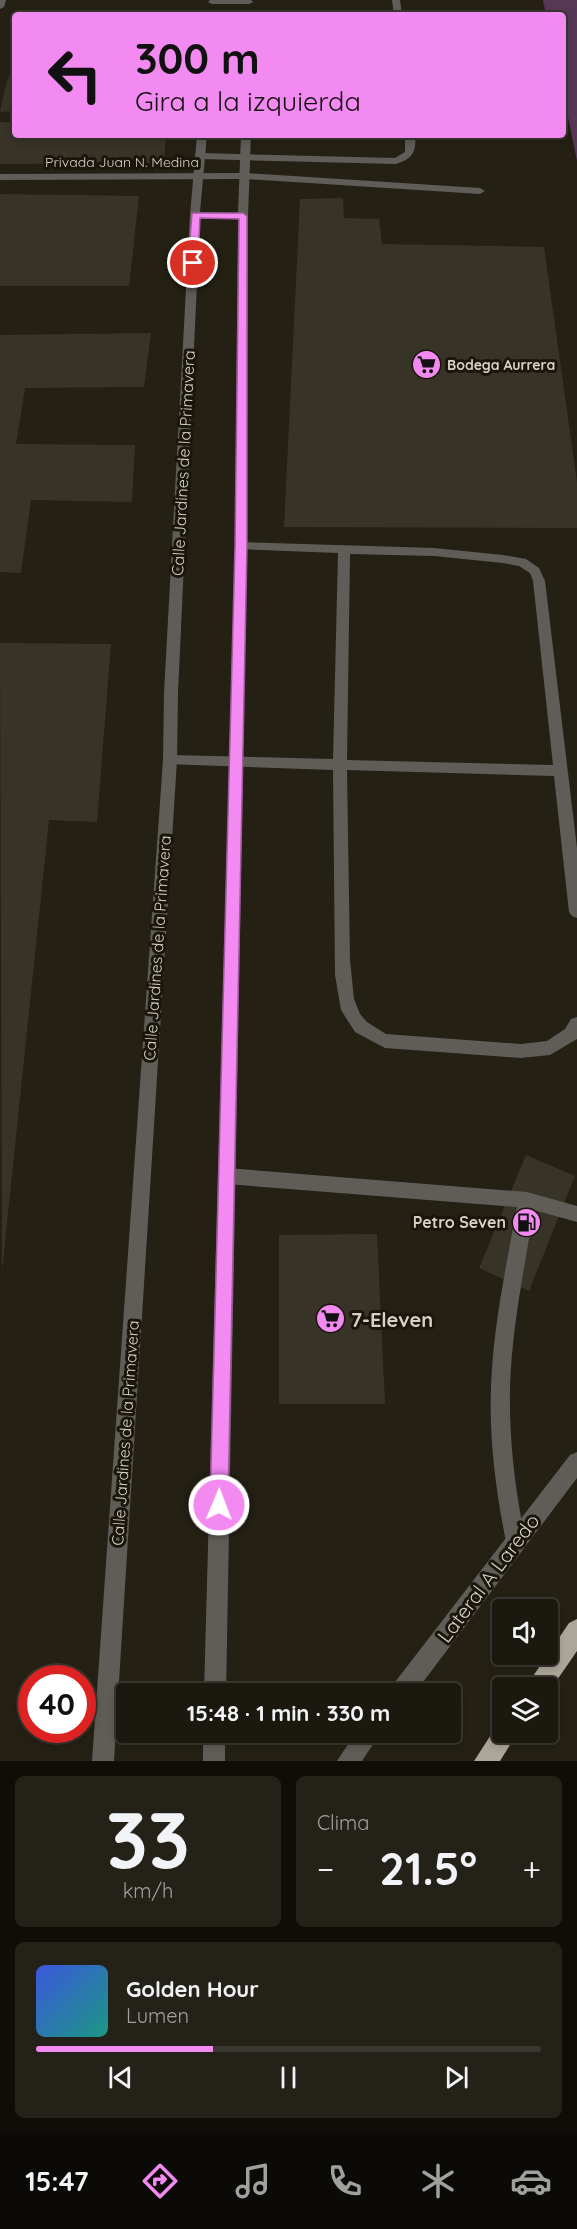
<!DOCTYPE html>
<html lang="es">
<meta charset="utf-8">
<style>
body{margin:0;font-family:Quicksand,sans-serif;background:#242118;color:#f1f3f6;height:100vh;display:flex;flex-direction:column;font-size:22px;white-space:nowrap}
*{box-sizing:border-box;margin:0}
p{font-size:20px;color:#a0a09e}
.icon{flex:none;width:33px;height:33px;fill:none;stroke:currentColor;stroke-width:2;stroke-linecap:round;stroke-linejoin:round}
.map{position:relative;height:1761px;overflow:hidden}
.details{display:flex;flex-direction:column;gap:15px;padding:15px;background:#0f0d08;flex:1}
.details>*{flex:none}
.banner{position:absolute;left:12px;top:12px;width:554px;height:126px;border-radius:6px;box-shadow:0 3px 9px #0003,0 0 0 2px #39372f;background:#f38af1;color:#111;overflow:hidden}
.controls{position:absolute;left:492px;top:1599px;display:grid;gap:12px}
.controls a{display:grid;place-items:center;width:66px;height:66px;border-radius:6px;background:#1b180f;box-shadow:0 3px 9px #0003,0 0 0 2px #39372f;font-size:30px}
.speed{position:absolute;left:18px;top:1665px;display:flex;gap:12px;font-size:30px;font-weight:700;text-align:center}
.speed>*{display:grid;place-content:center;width:78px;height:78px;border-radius:50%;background:#1b180f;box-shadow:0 3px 9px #0003,0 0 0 2px #39372f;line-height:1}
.speed .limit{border:9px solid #d22;background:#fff;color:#111}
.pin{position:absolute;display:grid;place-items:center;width:51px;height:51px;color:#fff;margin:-26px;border:3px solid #fff;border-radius:50%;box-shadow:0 2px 6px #0007}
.me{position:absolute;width:66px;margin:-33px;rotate:1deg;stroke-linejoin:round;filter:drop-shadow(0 0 4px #0008)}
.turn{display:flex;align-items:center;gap:21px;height:126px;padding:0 24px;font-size:27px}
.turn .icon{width:78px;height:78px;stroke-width:2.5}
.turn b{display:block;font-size:42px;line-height:51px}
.big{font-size:45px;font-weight:800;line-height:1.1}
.details .card{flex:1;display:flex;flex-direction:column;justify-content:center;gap:9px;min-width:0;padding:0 21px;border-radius:9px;background:#242118}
.details .dial{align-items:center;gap:0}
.dial b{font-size:78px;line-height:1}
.song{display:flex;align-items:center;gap:18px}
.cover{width:72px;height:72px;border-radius:9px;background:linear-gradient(135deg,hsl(230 70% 55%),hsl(170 70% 35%))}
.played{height:6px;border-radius:3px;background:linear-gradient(90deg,#f38af1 35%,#39372f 35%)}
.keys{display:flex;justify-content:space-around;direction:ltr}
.heat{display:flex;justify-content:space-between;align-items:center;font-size:33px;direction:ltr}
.details .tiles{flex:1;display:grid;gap:15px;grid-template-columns:1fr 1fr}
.card:last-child{grid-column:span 2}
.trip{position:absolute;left:116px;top:1683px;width:345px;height:60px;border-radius:6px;background:#1b180f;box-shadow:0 3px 9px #0003,0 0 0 2px #39372f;font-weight:800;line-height:60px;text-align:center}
.menu{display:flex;height:96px;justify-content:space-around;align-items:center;background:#0b0a06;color:#a0a09e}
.menu .icon{width:42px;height:42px}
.menu .current{color:#f38af1}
.menu b{font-size:27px;color:#f1f3f6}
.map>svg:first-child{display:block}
</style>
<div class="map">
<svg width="577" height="1761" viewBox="0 0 577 1761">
<rect width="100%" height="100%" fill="#242014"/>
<polygon fill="#573756" points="543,0 577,0 577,161 563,93 562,15 546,15"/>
<g fill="#383327">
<polygon points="15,62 15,111 0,112 6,84"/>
<polygon points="0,122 15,122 15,135 166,135 164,163 0,164"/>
<polygon points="0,194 139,196 129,286 0,286"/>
<polygon points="343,198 344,218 379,219 382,244 544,247 577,482 577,528 284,527 300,199"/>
<polygon points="151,333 144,387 25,388 16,444 135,445 132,502 31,500 21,573 0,572 0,335"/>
<polygon points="0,643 111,644 97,822 49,820 2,1271"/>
<polygon points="526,1155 575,1176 529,1291 479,1268"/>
<polygon points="377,1234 385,1404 279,1404 279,1235"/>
</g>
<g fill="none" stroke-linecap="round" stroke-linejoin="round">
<g fill="#5f5d57" fill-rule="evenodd">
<polygon points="0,0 6,0 4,7 0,9"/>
<polygon points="245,173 480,188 485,191 480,194 245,179 0,180 0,174"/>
<path d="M241,542L434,548L503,555L526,559L539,568L545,581L577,848V918L572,916L569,912L554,776L347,770L350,960L354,999L360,1014L367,1022L386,1034L521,1044L547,1041L565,1029L571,1019L577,1017V1039L550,1055L521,1058L385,1048L355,1032L341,1010L335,975L333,770L165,764L163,760L165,756L170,755L333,759L338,553L237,549L235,546L237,543ZM350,554L434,556L503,563L519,566L530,573L533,581L553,765L347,760Z"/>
<path d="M227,1168L527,1192L577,1206V1222L534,1210C524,1269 512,1328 510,1387C509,1440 515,1491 526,1542L523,1549L516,1552L509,1549L506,1542C496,1491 489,1440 491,1388C493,1327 506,1267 517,1207L227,1184L221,1182L218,1176L221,1170Z"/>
</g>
<g fill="#5f5d57" fill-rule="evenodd">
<polygon points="392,0 400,0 402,15 394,15"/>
<path d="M405,135H415C417,152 412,159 396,164L200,159L195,156L200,153L395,158L405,152Z"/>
</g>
<g fill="#5f5d57" fill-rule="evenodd">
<polygon points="210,0 251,0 253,2 249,4 212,4 208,2"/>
<polygon points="197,135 207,135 200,212 238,213 241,135 251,135 248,216 247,546 226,1694 204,1694 235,546 238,219 200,218 178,693 177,760 114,1761 92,1761 163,760 164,693 190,215"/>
<polygon points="577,1452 577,1478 414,1694 389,1694 392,1686 570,1455"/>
<rect x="203" y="1732" width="22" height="29"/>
<polygon points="356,1732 381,1732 362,1761 337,1761"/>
</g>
<g fill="#aca699" fill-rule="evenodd">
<polygon points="577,1619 577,1651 548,1693 548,1688 525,1688 569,1623"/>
<polygon points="502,1721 502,1732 518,1732 500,1761 474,1761 498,1724"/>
</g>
</g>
<polygon fill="#f38af1" stroke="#9e5a9d" stroke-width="1.5" points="192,213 243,213 247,216 247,546 228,1505 226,1512 219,1514 213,1512 210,1505 235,546 239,219 200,218 198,263 193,266 188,263"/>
<defs>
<symbol id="supermarket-disc" viewBox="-11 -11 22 22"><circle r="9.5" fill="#f38af1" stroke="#1b160b"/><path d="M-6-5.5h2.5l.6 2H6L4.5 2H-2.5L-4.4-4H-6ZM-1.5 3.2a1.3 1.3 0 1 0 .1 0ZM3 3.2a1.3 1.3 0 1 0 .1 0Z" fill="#111"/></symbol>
<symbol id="fuel-disc" viewBox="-11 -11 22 22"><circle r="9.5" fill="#f38af1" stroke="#1b160b"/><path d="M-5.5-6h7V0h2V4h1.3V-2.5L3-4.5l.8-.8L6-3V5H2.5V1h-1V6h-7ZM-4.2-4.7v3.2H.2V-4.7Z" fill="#111"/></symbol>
</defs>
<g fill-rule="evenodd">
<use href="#supermarket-disc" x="410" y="348" width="33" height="33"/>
<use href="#fuel-disc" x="510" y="1206" width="33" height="33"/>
<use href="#supermarket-disc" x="314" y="1302" width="33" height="33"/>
</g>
<g text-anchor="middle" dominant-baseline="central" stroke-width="6" stroke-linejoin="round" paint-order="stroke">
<g font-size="14" fill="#d5d1ca" stroke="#1b160b">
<text x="122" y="162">Privada Juan N. Medina</text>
</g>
<g font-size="14" font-weight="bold" fill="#d5d1ca" stroke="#1b160b" text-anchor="start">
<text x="447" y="365">Bodega Aurrera</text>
</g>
<g font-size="16" fill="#d5d1ca" stroke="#1b160b">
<text transform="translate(183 463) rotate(-87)">Calle Jardines de la Primavera</text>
<text transform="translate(157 948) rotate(-86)">Calle Jardines de la Primavera</text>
<text transform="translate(125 1433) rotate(-86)">Calle Jardines de la Primavera</text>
</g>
<g font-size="16" font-weight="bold" fill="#d5d1ca" stroke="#1b160b" text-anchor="end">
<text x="506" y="1222">Petro Seven</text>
</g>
<g font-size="20" font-weight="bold" fill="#d5d1ca" stroke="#1b160b" text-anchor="start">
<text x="351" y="1319">7-Eleven</text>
</g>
<g font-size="20" fill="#d5d1ca" stroke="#1b160b">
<text transform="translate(488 1578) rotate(-53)">Lateral A Laredo</text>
</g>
</g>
</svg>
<div class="controls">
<a><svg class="icon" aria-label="sound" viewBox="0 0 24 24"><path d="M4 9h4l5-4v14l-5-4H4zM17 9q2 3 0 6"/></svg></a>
<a><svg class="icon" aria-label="layers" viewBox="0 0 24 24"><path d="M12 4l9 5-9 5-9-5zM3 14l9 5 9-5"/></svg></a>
</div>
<div class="speed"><div class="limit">40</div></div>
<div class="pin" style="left:193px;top:263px;background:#d93025"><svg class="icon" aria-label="arrive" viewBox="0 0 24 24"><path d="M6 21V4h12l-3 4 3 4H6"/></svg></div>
<svg class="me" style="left:219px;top:1505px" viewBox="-20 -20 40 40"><circle r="17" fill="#f38af1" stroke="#fff" stroke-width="3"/><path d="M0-11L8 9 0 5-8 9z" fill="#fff"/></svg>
<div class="trip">15:48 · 1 min · 330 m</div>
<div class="banner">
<div class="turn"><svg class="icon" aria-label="left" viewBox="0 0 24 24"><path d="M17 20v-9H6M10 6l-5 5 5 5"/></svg><div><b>300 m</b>Gira a la izquierda</div></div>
</div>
</div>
<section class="details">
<div class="tiles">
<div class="card dial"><b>33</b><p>km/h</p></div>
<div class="card"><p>Clima</p>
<div class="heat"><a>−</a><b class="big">21.5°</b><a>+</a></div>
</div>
<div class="card">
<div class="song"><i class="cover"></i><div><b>Golden Hour</b><p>Lumen</p></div></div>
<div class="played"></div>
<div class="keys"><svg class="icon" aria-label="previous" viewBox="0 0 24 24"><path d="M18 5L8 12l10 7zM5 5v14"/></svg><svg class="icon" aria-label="pause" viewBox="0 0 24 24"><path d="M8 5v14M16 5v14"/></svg><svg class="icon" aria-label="next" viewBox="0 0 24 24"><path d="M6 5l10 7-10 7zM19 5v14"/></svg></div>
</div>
</div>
</section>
<nav class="menu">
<b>15:47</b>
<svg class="icon current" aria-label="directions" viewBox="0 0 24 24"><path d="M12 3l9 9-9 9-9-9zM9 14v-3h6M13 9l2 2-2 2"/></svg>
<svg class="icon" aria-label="music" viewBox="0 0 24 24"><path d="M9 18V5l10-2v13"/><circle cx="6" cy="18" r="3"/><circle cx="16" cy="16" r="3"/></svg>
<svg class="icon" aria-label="phone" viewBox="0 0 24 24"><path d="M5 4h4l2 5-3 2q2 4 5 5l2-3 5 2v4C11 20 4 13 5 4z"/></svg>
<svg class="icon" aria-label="climate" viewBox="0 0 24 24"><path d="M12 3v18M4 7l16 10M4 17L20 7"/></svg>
<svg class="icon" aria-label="car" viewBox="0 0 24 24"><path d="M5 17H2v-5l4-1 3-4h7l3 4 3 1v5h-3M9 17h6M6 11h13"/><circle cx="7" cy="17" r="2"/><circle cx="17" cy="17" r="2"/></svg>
</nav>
